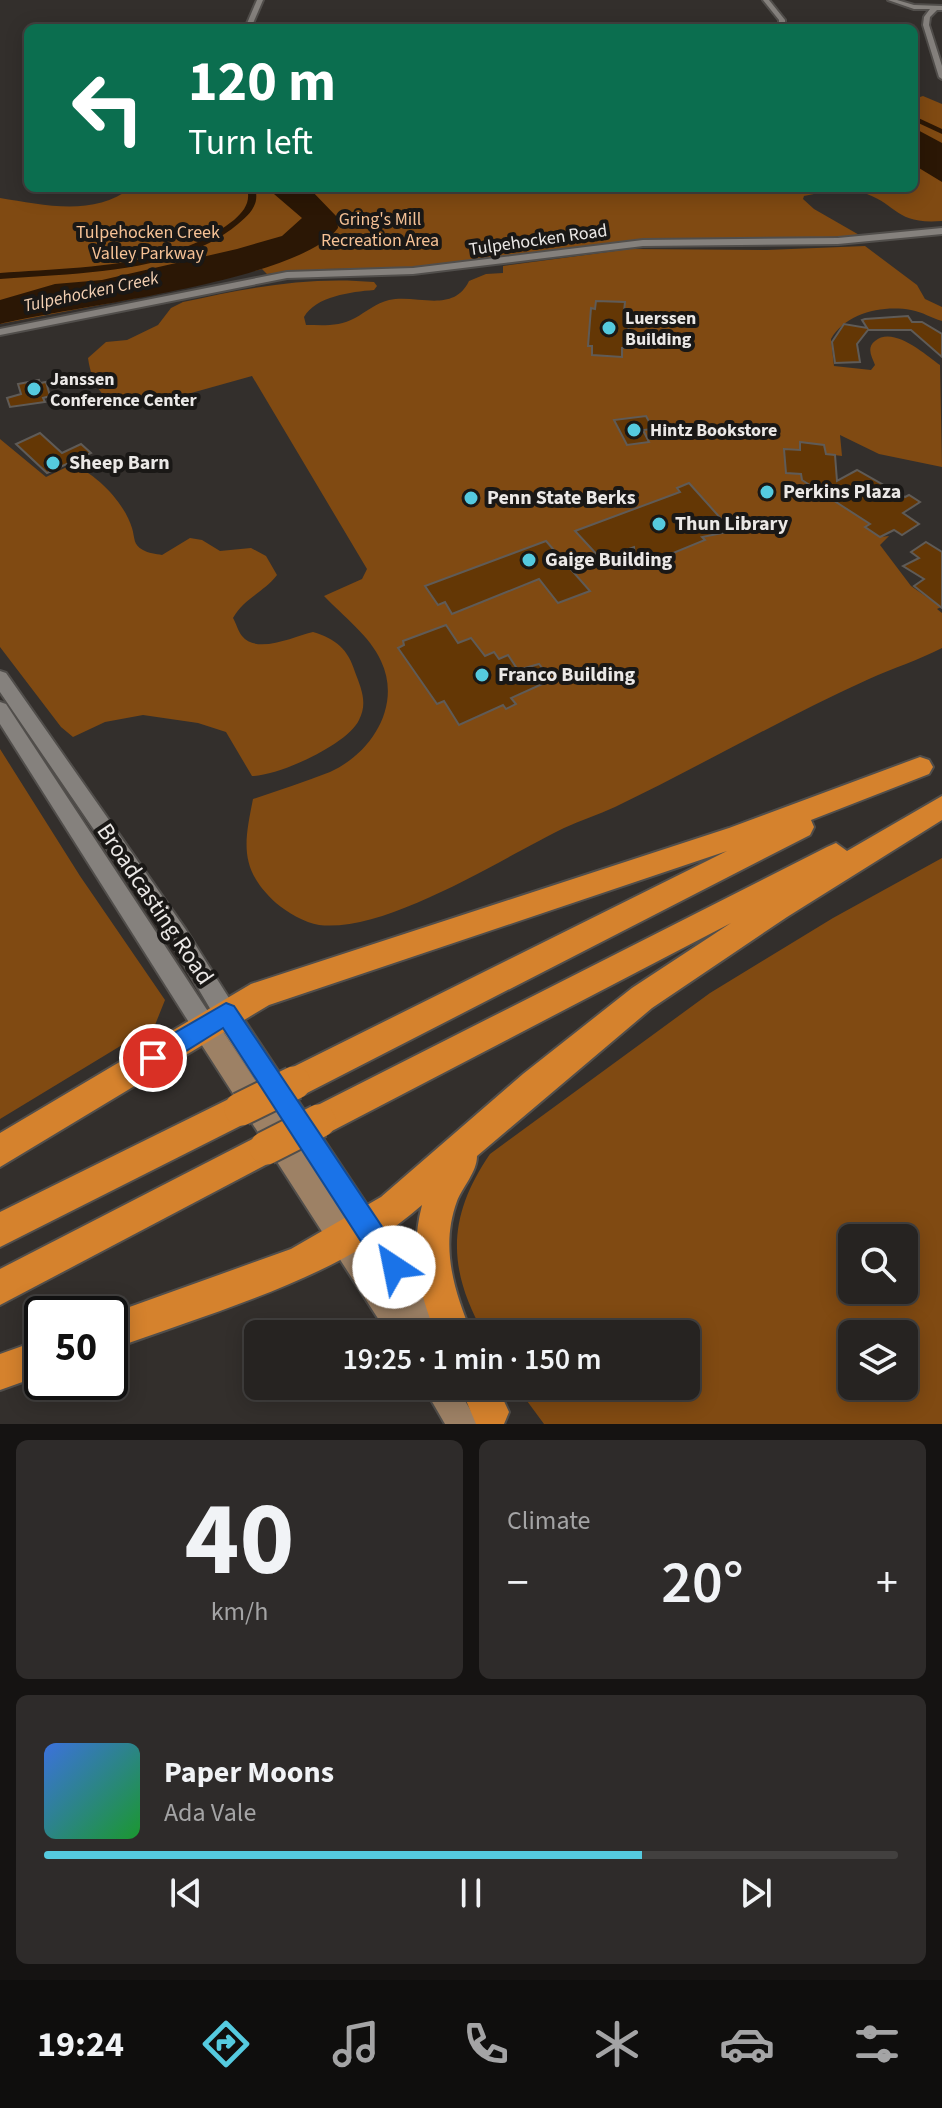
<!DOCTYPE html>
<meta charset="utf-8">
<style>
body{margin:0;font-family:"Source Sans 3",sans-serif;background:#2e2b2a;color:#f1f3f6;height:100vh;display:flex;flex-direction:column;font-size:30px;white-space:nowrap}
*{box-sizing:border-box;margin:0}
p{font-size:26px;color:#a4a4a5}
.icon{flex:none;width:44px;height:44px;fill:none;stroke:currentColor;stroke-width:2;stroke-linecap:round;stroke-linejoin:round}
.map{position:relative;height:1424px;overflow:hidden}
.side{display:flex;flex-direction:column;gap:16px;padding:16px;background:#151312;flex:1}
.side>*{flex:none}
.guide{position:absolute;left:24px;top:24px;width:894px;height:168px;border-radius:12px;box-shadow:0 4px 20px #0003,0 0 0 2px #42403f;background:#0b6e4f;color:#fff;overflow:hidden}
.fabs{position:absolute;left:838px;top:1224px;display:grid;gap:16px}
.fabs a{display:grid;place-items:center;width:80px;height:80px;border-radius:12px;background:#262321;box-shadow:0 4px 20px #0003,0 0 0 2px #42403f;font-size:40px}
.speed{position:absolute;left:24px;top:1296px;display:flex;gap:16px;font-size:40px;font-weight:700;text-align:center}
.speed>*{display:grid;place-content:center;width:104px;height:104px;border-radius:50%;background:#262321;box-shadow:0 4px 20px #0003,0 0 0 2px #42403f;line-height:1}
.speed .limit{border:4px solid #111;border-radius:12px;background:#fff;color:#111}
.pin{position:absolute;display:grid;place-items:center;width:68px;height:68px;color:#fff;margin:-34px;border:4px solid #fff;border-radius:50%;box-shadow:0 2px 8px #0007}
.me{position:absolute;width:88px;margin:-44px;rotate:326deg;stroke-linejoin:round;filter:drop-shadow(0 0 6px #0008)}
.turn{display:flex;align-items:center;gap:28px;height:168px;padding:0 32px;font-size:36px}
.turn .icon{width:104px;height:104px;stroke-width:2.5}
.turn b{display:block;font-size:56px;line-height:68px}
.big{font-size:60px;font-weight:600;line-height:1.1}
.side .widget{flex:1;display:flex;flex-direction:column;justify-content:center;gap:12px;min-width:0;padding:0 28px;border-radius:12px;background:#2e2b2a}
.side .dial{align-items:center;gap:0}
.dial b{font-size:104px;line-height:1}
.song{display:flex;align-items:center;gap:24px}
.cover{width:96px;height:96px;border-radius:12px;background:linear-gradient(135deg,hsl(220 70% 55%),hsl(130 70% 35%))}
.played{height:8px;border-radius:4px;background:linear-gradient(90deg,#55cadf 70%,#42403f 70%)}
.keys{display:flex;justify-content:space-around;direction:ltr}
.heat{display:flex;justify-content:space-between;align-items:center;font-size:44px;direction:ltr}
.side .tiles{flex:1;display:grid;gap:16px;grid-template-columns:1fr 1fr}
.widget:last-child{grid-column:span 2}
.trip{position:absolute;left:244px;top:1320px;width:456px;height:80px;border-radius:12px;background:#262321;box-shadow:0 4px 20px #0003,0 0 0 2px #42403f;font-weight:600;line-height:80px;text-align:center}
.tabs{display:flex;height:128px;justify-content:space-around;align-items:center;background:#0f0e0d;color:#a4a4a5}
.tabs .icon{width:56px;height:56px}
.tabs .active{color:#55cadf}
.tabs b{font-size:36px;color:#f1f3f6}
.map>svg:first-child{display:block}
</style>
<div class="map">
<svg width="942" height="1424" viewBox="0 0 942 1424">
<rect width="100%" height="100%" fill="#332f2c"/>
<g fill="#804a12" fill-rule="evenodd">
<path d="M923,96L942,104V221C894,225 898,203 861,192C843,187 822,193 804,196L803,199L814,209L861,236L619,242L413,268L325,269L267,274L262,269L152,295L0,324V198C44,205 93,217 131,188H914V99Z"/>
<path d="M865,246L917,285L925,299L942,307V321C931,318 923,312 911,310C882,305 846,313 831,339L834,366L871,370L875,365C872,357 866,348 875,341C893,325 926,355 940,365L942,467L879,454L840,435L842,456L826,454L824,445L801,442L800,450L787,473L801,474L862,519L869,524L866,528L880,537L889,536L880,545L911,586L941,607L937,609L942,613V648C919,660 893,668 869,679C783,718 700,766 615,807C598,815 581,820 564,828C502,858 387,933 319,925C305,923 287,912 276,903C239,869 244,844 253,799C279,790 305,782 330,772C372,753 402,705 381,661C370,636 343,616 324,596L362,579L367,569L252,376L134,409C104,405 92,386 88,358L106,342L127,340L158,325L171,308L183,302C247,288 308,276 374,282L377,286L374,290C351,292 316,296 304,317L306,325C323,325 339,327 355,318C366,312 376,303 389,300C417,294 453,314 469,281L486,274L503,273V266L630,249L767,250Z"/>
<path d="M0,439L46,477L71,465C96,472 125,504 132,528C135,538 133,545 143,550C148,553 156,554 162,555L190,538L202,540L220,551L251,548L266,556L277,575C263,593 244,598 233,618C236,623 238,631 242,636C257,655 295,636 313,632C336,639 348,649 355,672C361,688 368,703 359,720C347,745 278,776 252,776L226,732L198,723L143,715L105,722L73,737L61,727L0,647Z"/>
<polygon points="0,749 80,876 165,1000 155,1025 0,1119"/>
<path d="M942,858V1424H544L516,1386H686V1334H484C447,1268 447,1217 490,1154L710,993L833,918ZM852,1238H904V1290H852ZM852,1334H904V1386H852Z"/>
</g>
<g fill="#2b1705">
<polygon points="914,128 942,143 942,182 914,165"/>
<path d="M267,188H309L337,217L338,228C299,282 71,306 0,324V300L55,284L102,280L237,249L282,236L302,218Z"/>
</g>
<g fill="none" stroke-linecap="round" stroke-linejoin="round">
<g fill="#2b1705" fill-rule="evenodd">
<polygon points="914,116 942,129 942,134 914,121"/>
<path d="M247,188H255C260,204 250,214 238,224C179,274 74,273 0,279V273C74,267 174,269 234,220C244,211 251,202 247,188Z"/>
</g>
</g>
<g fill="#643705" stroke="#5f5b57" stroke-width="2">
<polygon points="596,301 625,302 624,311 629,311 628,348 622,348 622,357 592,355 592,346 588,346 591,308 595,309"/>
<polygon points="908,316 912,322 922,322 942,334 942,357 911,330 868,330 857,344 860,362 835,363 832,342 844,324 867,328 862,320 865,319"/>
<polygon points="39,380 40,383 46,382 50,396 43,398 45,402 10,407 7,398 21,394 18,384"/>
<polygon points="646,416 653,429 643,430 649,442 627,445 614,420"/>
<polygon points="40,433 62,453 81,444 91,453 47,473 16,444"/>
<polygon points="800,442 824,445 826,454 835,455 837,481 857,470 905,497 909,495 920,502 903,513 919,524 902,535 894,530 880,537 865,527 870,524 802,480 801,474 786,473 784,449 800,450"/>
<polygon points="689,483 732,531 702,537 705,540 649,563 636,564 634,547 601,559 575,531 680,492 677,488"/>
<polygon points="546,541 590,591 558,603 539,579 452,614 445,602 438,605 425,586"/>
<polygon points="926,542 942,552 942,608 914,586 924,579 903,566 919,558 911,552"/>
<polygon points="446,625 458,643 471,638 485,656 494,652 499,659 508,655 518,670 539,664 551,680 511,698 516,704 506,709 503,705 459,725 444,701 437,704 398,648 404,645 403,641"/>
</g>
<g fill="none" stroke-linecap="round" stroke-linejoin="round">
<defs>
<g id="minor">
<polygon points="257,0 263,0 251,28 245,28"/>
<polygon points="763,0 769,0 785,20 785,28 779,28 779,20"/>
<polygon points="888,0 897,0 914,5 942,6 942,10 937,10 930,17 929,25 942,66 942,79 939,77 923,25 924,17 930,9 914,9"/>
<polygon points="942,228 942,234 838,244 643,246 413,274 287,278 0,335 0,329 287,272 413,268 643,240 838,238"/>
</g>
<g id="tertiary">
<polygon points="0,671 6,673 186,930 234,1006 237,1014 234,1022 226,1025 218,1022 172,944 0,692"/>
<polygon points="0,702 6,704 213,1019 216,1027 213,1035 205,1038 197,1035 0,724"/>
</g>
<g id="secondary">
<polygon points="226,1002 235,1006 453,1334 421,1334 419,1331 420,1334 388,1334 196,1036 193,1027 196,1018 205,1015 214,1018 274,1109 217,1022 214,1014 217,1006"/>
<polygon points="423,1386 456,1386 479,1424 445,1424"/>
</g>
<g id="motorway">
<polygon points="920,757 929,760 933,767 929,774 811,820 814,827 810,835 305,1094 294,1099 283,1094 278,1083 283,1072 727,851 269,1005 0,1167 0,1133 251,984 729,828"/>
<path d="M942,796V820L787,917L652,1008L477,1156C477,1172 463,1186 457,1201C440,1247 454,1291 472,1334H436C418,1291 410,1251 422,1205C340,1278 212,1312 110,1350V1314L291,1249L381,1197L523,1074L632,988L731,923L330,1132L319,1137L308,1132L303,1121L308,1110L827,847L836,843L847,851Z"/>
<polygon points="241,1093 252,1098 257,1109 252,1120 0,1247 0,1212"/>
<polygon points="266,1132 277,1137 282,1148 277,1159 0,1305 0,1269"/>
<polygon points="42,1339 42,1375 0,1390 0,1354"/>
<polygon points="460,1386 497,1386 509,1412 504,1424 476,1424"/>
</g>
</defs>
<use href="#minor" stroke="#514e4b" stroke-width="4"/>
<use href="#tertiary" stroke="#514e4b" stroke-width="4"/>
<use href="#secondary" stroke="#514e4b" stroke-width="4"/>
<use href="#motorway" stroke="#514e4b" stroke-width="4"/>
<use href="#minor" fill="#85817d" fill-rule="evenodd"/>
<use href="#tertiary" fill="#85817d" fill-rule="evenodd"/>
<use href="#secondary" fill="#9d8165" fill-rule="evenodd"/>
<use href="#motorway" fill="#d5822d" fill-rule="evenodd"/>
<defs>
<g id="motorway-bridge">
<polyline points="241,1109 294,1083"/>
<polyline points="266,1148 319,1121"/>
</g>
</defs>
<use href="#motorway-bridge" stroke="#514e4b" stroke-width="37" stroke-linecap="butt"/>
<use href="#motorway-bridge" stroke="#d5822d" stroke-width="33"/>
</g>
<polygon fill="#1a73e8" stroke="#114b97" stroke-width="2" points="226,1003 234,1006 403,1258 407,1267 403,1277 394,1280 384,1277 223,1028 162,1066 153,1070 145,1066 142,1058 145,1050"/>
<g fill="#55cadf" stroke="#1a1816" stroke-width="3">
<circle cx="609" cy="328" r="8"/>
<circle cx="34" cy="389" r="8"/>
<circle cx="634" cy="430" r="8"/>
<circle cx="53" cy="463" r="8"/>
<circle cx="767" cy="492" r="8"/>
<circle cx="471" cy="498" r="8"/>
<circle cx="659" cy="524" r="8"/>
<circle cx="529" cy="560" r="8"/>
<circle cx="482" cy="675" r="8"/>
</g>
<g text-anchor="middle" dominant-baseline="central" stroke-width="8" stroke-linejoin="round" paint-order="stroke">
<g font-size="18" fill="#f5c195" stroke="#1a1816">
<text x="380" y="219">Gring's Mill<tspan x="380" dy="21">Recreation Area</tspan></text>
<text x="148" y="232">Tulpehocken Creek<tspan x="148" dy="21">Valley Parkway</tspan></text>
</g>
<g font-size="18" fill="#ebe8e6" stroke="#1a1816">
<text transform="translate(538 240) rotate(-8)">Tulpehocken Road</text>
</g>
<g font-size="18" font-style="italic" fill="#f3d0b3" stroke="#1a1816">
<text transform="translate(91 292) rotate(-12)">Tulpehocken Creek</text>
</g>
<g font-size="18" font-weight="bold" fill="#ebe8e6" stroke="#1a1816" text-anchor="start">
<text x="625" y="318">Luerssen<tspan x="625" dy="21">Building</tspan></text>
<text x="50" y="379">Janssen<tspan x="50" dy="21">Conference Center</tspan></text>
<text x="650" y="430">Hintz Bookstore</text>
</g>
<g font-size="20" font-weight="bold" fill="#ebe8e6" stroke="#1a1816" text-anchor="start">
<text x="69" y="463">Sheep Barn</text>
<text x="783" y="492">Perkins Plaza</text>
<text x="487" y="498">Penn State Berks</text>
<text x="675" y="524">Thun Library</text>
<text x="545" y="560">Gaige Building</text>
<text x="498" y="675">Franco Building</text>
</g>
<g font-size="24" fill="#ebe8e6" stroke="#1a1816">
<text transform="translate(155 904) rotate(56)">Broadcasting Road</text>
</g>
</g>
</svg>
<div class="fabs">
<a><svg class="icon" aria-label="search" viewBox="0 0 24 24"><circle cx="10" cy="10" r="6"/><path d="M15 15l6 6"/></svg></a>
<a><svg class="icon" aria-label="layers" viewBox="0 0 24 24"><path d="M12 4l9 5-9 5-9-5zM3 14l9 5 9-5"/></svg></a>
</div>
<div class="speed"><div class="limit">50</div></div>
<div class="pin" style="left:153px;top:1058px;background:#d93025"><svg class="icon" aria-label="arrive" viewBox="0 0 24 24"><path d="M6 21V4h12l-3 4 3 4H6"/></svg></div>
<svg class="me" style="left:394px;top:1267px" viewBox="-20 -20 40 40"><circle r="19" fill="#fff"/><path d="M0-13L10 11 0 6-10 11z" fill="#1a73e8"/></svg>
<div class="trip">19:25 · 1 min · 150 m</div>
<div class="guide">
<div class="turn"><svg class="icon" aria-label="left" viewBox="0 0 24 24"><path d="M17 20v-9H6M10 6l-5 5 5 5"/></svg><div><b>120 m</b>Turn left</div></div>
</div>
</div>
<section class="side">
<div class="tiles">
<div class="widget dial"><b>40</b><p>km/h</p></div>
<div class="widget"><p>Climate</p>
<div class="heat"><a>−</a><b class="big">20°</b><a>+</a></div>
</div>
<div class="widget">
<div class="song"><i class="cover"></i><div><b>Paper Moons</b><p>Ada Vale</p></div></div>
<div class="played"></div>
<div class="keys"><svg class="icon" aria-label="previous" viewBox="0 0 24 24"><path d="M18 5L8 12l10 7zM5 5v14"/></svg><svg class="icon" aria-label="pause" viewBox="0 0 24 24"><path d="M8 5v14M16 5v14"/></svg><svg class="icon" aria-label="next" viewBox="0 0 24 24"><path d="M6 5l10 7-10 7zM19 5v14"/></svg></div>
</div>
</div>
</section>
<nav class="tabs">
<b>19:24</b>
<svg class="icon active" aria-label="directions" viewBox="0 0 24 24"><path d="M12 3l9 9-9 9-9-9zM9 14v-3h6M13 9l2 2-2 2"/></svg>
<svg class="icon" aria-label="music" viewBox="0 0 24 24"><path d="M9 18V5l10-2v13"/><circle cx="6" cy="18" r="3"/><circle cx="16" cy="16" r="3"/></svg>
<svg class="icon" aria-label="phone" viewBox="0 0 24 24"><path d="M5 4h4l2 5-3 2q2 4 5 5l2-3 5 2v4C11 20 4 13 5 4z"/></svg>
<svg class="icon" aria-label="climate" viewBox="0 0 24 24"><path d="M12 3v18M4 7l16 10M4 17L20 7"/></svg>
<svg class="icon" aria-label="car" viewBox="0 0 24 24"><path d="M5 17H2v-5l4-1 3-4h7l3 4 3 1v5h-3M9 17h6M6 11h13"/><circle cx="7" cy="17" r="2"/><circle cx="17" cy="17" r="2"/></svg>
<svg class="icon" aria-label="filters" viewBox="0 0 24 24"><path d="M4 7h16M4 17h16"/><circle cx="9" cy="7" r="2"/><circle cx="15" cy="17" r="2"/></svg>
</nav>
